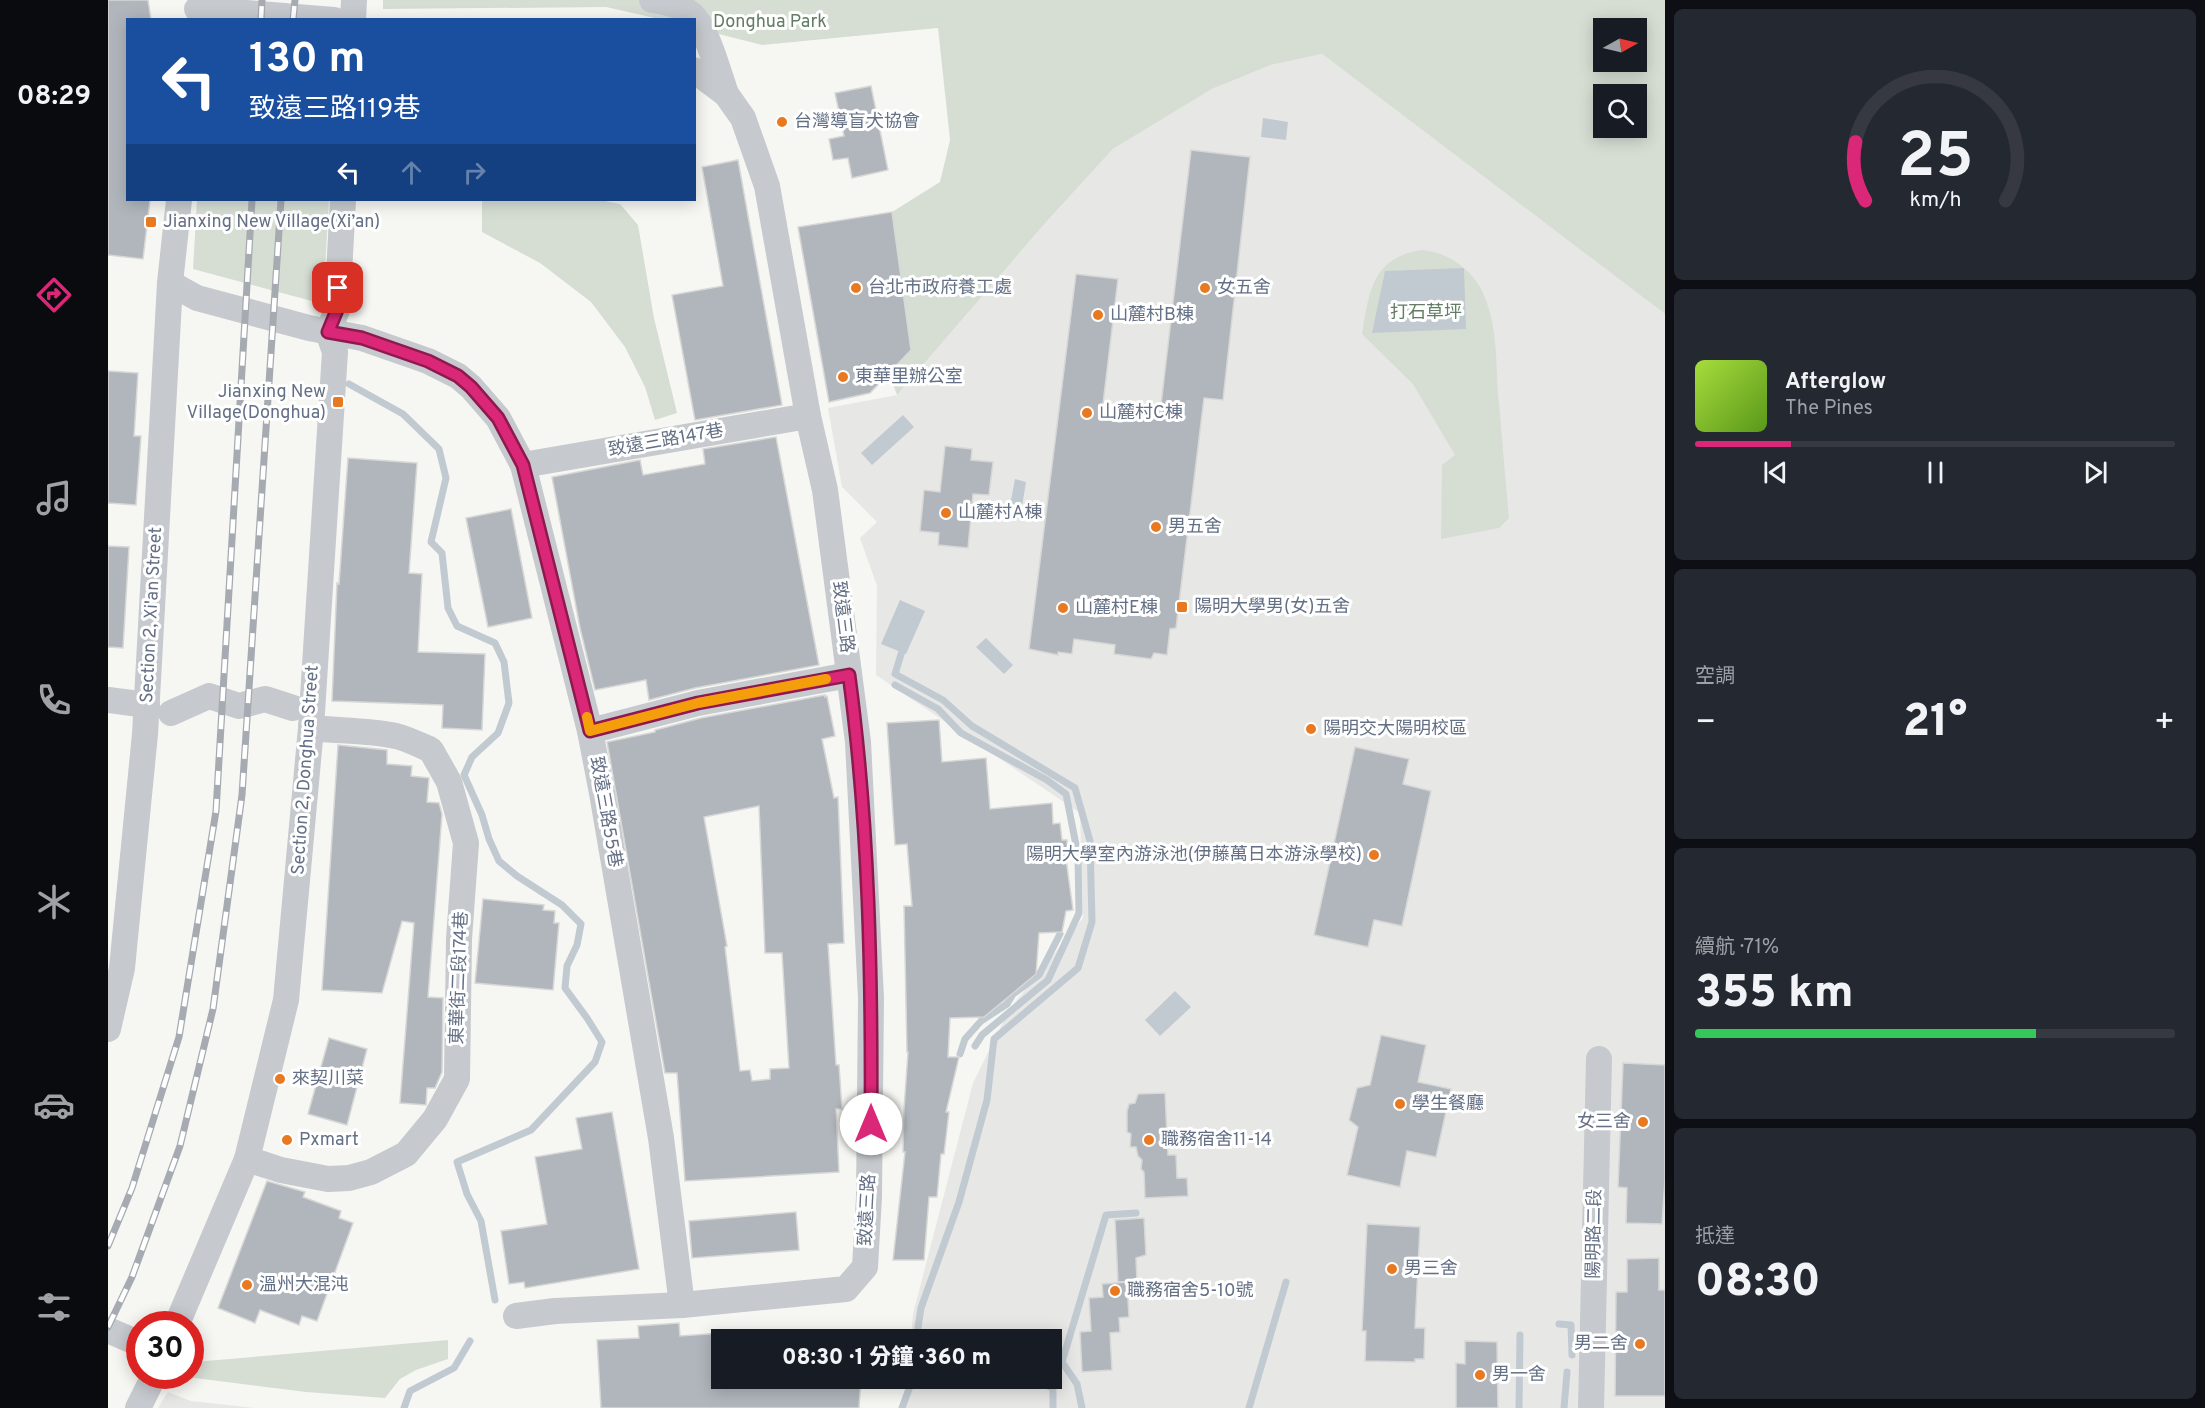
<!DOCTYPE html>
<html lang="zh-TW">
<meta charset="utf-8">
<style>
body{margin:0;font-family:Overpass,"Noto Sans TC",sans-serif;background:#242831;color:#f1f3f6;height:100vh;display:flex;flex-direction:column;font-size:22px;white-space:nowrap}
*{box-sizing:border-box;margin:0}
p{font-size:20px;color:#9ea1a6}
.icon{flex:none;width:33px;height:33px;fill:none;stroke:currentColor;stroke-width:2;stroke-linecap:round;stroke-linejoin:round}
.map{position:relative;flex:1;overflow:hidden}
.details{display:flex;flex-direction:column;gap:9px;padding:9px;background:#0d0f14;width:540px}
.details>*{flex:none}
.guide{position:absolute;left:18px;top:18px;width:570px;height:183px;border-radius:0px;box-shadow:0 3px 15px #0003;background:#1a4fa0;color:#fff;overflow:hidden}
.needle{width:39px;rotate:82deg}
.controls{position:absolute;left:1485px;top:18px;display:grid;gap:12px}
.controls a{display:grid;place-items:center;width:54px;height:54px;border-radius:0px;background:#171b24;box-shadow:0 3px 15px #0003;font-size:30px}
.speed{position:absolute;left:18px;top:1311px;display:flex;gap:12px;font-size:30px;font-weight:700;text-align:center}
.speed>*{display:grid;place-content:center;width:78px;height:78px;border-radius:50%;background:#171b24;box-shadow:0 3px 15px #0003;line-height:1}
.speed .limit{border:9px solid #d22;background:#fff;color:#111}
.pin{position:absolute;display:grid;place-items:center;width:51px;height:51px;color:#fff;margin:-26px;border-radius:12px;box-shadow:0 3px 9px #0006}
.me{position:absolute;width:66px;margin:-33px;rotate:0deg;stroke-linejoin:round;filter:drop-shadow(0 0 4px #0008)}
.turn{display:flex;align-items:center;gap:21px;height:126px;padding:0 24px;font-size:27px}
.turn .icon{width:78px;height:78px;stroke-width:2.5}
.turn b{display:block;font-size:42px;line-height:51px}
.lanes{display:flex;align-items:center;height:57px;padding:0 24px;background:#0003;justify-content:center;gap:30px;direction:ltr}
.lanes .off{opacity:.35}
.big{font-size:45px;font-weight:800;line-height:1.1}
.details .widget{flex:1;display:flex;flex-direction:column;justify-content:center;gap:9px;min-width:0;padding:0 21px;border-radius:9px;background:#242831}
.details .dial{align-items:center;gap:0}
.dial svg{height:156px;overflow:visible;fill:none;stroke:#363941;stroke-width:7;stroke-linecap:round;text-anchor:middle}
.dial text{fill:#f1f3f6;stroke:none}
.song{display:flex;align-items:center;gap:18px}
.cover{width:72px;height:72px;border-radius:9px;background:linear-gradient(135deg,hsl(80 70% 55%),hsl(90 70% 35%))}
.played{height:6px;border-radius:3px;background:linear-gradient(90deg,#db2777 20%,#363941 20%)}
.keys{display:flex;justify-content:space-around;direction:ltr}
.heat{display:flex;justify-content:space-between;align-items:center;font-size:33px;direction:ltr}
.charge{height:9px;border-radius:4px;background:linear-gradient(90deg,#34c759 71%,#363941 0)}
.trip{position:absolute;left:603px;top:1329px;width:351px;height:60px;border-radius:0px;background:#171b24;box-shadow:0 3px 15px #0003;font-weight:800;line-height:60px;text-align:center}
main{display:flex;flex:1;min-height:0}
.tabs{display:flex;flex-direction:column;width:108px;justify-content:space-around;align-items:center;background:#090b0e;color:#9ea1a6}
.tabs .icon{width:42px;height:42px}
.tabs .selected{color:#db2777}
.tabs b{font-size:27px;color:#f1f3f6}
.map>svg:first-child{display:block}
</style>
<main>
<nav class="tabs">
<b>08:29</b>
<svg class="icon selected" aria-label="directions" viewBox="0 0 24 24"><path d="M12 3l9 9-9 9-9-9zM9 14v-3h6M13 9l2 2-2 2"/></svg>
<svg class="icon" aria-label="music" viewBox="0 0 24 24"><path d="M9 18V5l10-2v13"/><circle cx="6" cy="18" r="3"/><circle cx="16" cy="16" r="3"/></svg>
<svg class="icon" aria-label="phone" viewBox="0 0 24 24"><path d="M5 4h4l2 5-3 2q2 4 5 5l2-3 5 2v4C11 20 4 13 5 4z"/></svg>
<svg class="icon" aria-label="climate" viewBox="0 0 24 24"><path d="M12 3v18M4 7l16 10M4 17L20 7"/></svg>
<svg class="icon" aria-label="car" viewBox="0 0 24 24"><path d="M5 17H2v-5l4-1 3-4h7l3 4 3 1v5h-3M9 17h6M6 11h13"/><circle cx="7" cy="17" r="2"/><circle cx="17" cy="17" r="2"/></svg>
<svg class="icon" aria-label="filters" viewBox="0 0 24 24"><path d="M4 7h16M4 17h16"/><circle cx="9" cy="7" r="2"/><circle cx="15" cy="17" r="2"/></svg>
</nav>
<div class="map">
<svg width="1557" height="1408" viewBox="0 0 1557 1408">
<rect width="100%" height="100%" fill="#f6f7f3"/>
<g fill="#e7e7e6">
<polygon points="1214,54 1557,314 1557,1408 797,1408 799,1379 944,1378 944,1340 803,1339 805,1314 865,1083 901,1010 975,918 972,813 768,675 769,586 752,538 769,522 734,487 720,408 789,395 939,221 1005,149 1104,89 1163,65"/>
<polygon points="60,1392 83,1401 147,1408 50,1408"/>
</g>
<g fill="#d6ded4" fill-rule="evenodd">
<path d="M275,0H1557V314L1214,54L1163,65L1104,89L1005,149L939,221L789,395L781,373L803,350L784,212L832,182L842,140L830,28L654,45L587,28L586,20L551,19L498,7L275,9ZM1496,28H1528V62H1496ZM1496,94H1528V128H1496Z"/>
<polygon points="89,200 221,200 215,304 85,269"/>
<polygon points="374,200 491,200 512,204 530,225 546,318 569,413 547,420 537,387 517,347 483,302 432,263 374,232"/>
<path d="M1314,250C1338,252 1361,267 1373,289C1389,320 1388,359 1390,393C1394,435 1397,477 1401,518L1391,528L1333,539L1334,465L1347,455L1305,384L1254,334C1261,292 1264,257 1314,250Z"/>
<polygon points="340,1340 340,1359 308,1370 292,1379 277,1398 198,1392 79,1377 82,1376 86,1362"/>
</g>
<g fill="#c2cad1">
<polygon points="1155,118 1180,122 1178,140 1153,137"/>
<polygon points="1356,268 1358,329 1264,333 1277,271"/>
<polygon points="795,415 806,427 764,465 753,453"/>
<polygon points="907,479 918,482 912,519 900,516"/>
<polygon points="792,600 817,611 798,654 773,644"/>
<polygon points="878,638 905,665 896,674 868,647"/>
<polygon points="1067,991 1083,1007 1052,1036 1037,1020"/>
</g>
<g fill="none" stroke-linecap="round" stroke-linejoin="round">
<g stroke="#c2cad1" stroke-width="7">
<polyline points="241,384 295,414 331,449 338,478 323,542 334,553 340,608 349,626 387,643 396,662 401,703 390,733 364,757 356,775 374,815 381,839 391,861 409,876 454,905 473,924 469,945 459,966 457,988 479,1018 494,1042 487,1062 423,1130 349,1162 359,1194 373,1221 387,1300"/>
<polyline points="794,651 787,674 835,700 864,726 967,788 982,841 984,922 970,968 886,1039 879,1100 851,1202 813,1308 808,1340"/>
<polyline points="787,685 830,709 853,733 939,780 958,794 970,855 971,913 940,980 874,1035 867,1046"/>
<polyline points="852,1054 857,1039 873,1021 899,1004 905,994 931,975 952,934"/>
<polyline points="1451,1324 1463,1325 1464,1355"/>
<polyline points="920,1378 945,1388 945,1408"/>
<polyline points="296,1408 302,1391 346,1368 362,1341"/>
<polyline points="794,1408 805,1378"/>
<polyline points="974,1408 969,1384 954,1362 998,1215 1028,1213"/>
<polyline points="1141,1408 1178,1282"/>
<polyline points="1411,1408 1412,1335"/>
<polyline points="1456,1408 1459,1372"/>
</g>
</g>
<g fill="#b1b6bd" stroke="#d7d8d6" stroke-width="1.5" fill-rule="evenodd">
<polygon points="0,0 40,0 43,20 20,20 20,200 42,200 35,259 0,255"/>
<polygon points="763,86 780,170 744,178 740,158 725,160 721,139 736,136 727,93"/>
<polygon points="1083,150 1142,157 1115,400 1096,398 1068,628 1062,629 1059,655 1046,653 1043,659 1006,654 1007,645 966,639 964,654 950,652 950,655 921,649 968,274 1010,279 994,412 1045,419 1046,412 1052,413"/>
<polygon points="630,160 674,405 587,420 564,295 615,286 594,167"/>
<polygon points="784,212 803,350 762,393 721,402 690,227"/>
<polygon points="0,371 30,373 26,436 33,436 28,505 0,503"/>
<polygon points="668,437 711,665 587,688 541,700 538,680 487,690 472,628 444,477 532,460 535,475 597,464 595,449"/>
<polygon points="837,446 864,449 863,460 885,462 881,495 865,494 860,548 830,545 831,533 812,531 816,490 832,492"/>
<polygon points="240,458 309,463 301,573 314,574 310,652 377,654 374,730 334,728 335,705 224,701 229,583 231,584"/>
<polygon points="403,509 424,618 380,627 358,518"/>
<polygon points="0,546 21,547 15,648 0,647"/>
<path d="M717,695V697L719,696L727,736L714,739L726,798L730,797L736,943L720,944L728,1065H731L734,1109H728L731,1172L577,1181L569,1073H557L499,742L547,732V730L593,718ZM651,806L657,953H674L681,1068L662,1069V1079L644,1081L642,1070L632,1071L617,947L619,946L596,817Z"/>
<polygon points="831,720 834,762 878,758 882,809 944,803 945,824 952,823 954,840 959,840 960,858 958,859 965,910 958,911 954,932 931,933 928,974 876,1017 842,1018 840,1057 851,1057 838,1112 841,1112 836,1154 833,1154 829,1197 821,1197 816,1260 785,1260 797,1152 795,1152 796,1109 800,1052 799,1052 796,906 804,906 799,844 787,845 779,723"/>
<polygon points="230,745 279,750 279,764 304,766 303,776 321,778 319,802 331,803 334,814 320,997 335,998 334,1072 327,1088 319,1088 318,1105 292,1103 306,923 294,921 274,993 214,990"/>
<polygon points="1247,747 1301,759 1295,784 1323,791 1294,926 1266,920 1260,947 1206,935"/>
<polygon points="375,899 436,905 435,910 447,911 446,923 451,923 445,990 367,983"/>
<polygon points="1273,1035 1318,1045 1310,1082 1343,1089 1328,1157 1299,1151 1292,1187 1239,1175 1250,1127 1241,1120 1249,1088 1262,1085"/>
<polygon points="221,1038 259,1049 239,1125 200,1114"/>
<polygon points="1515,1063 1557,1065 1557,1180 1554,1224 1518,1223 1519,1188 1510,1187"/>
<polygon points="1057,1093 1060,1155 1068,1155 1069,1178 1079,1178 1080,1196 1037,1198 1036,1172 1033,1169 1034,1160 1030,1156 1028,1147 1022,1147 1023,1134 1019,1132 1019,1111 1021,1104 1027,1103 1030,1094"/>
<polygon points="504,1112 531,1269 417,1288 416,1282 401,1284 393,1231 439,1224 427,1157 474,1149 468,1118"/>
<polygon points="159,1181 197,1192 195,1197 233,1211 231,1218 245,1223 209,1321 194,1316 191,1325 152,1310 147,1323 110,1308"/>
<polygon points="688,1212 691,1250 584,1258 581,1221"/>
<polygon points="1036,1218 1038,1255 1028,1258 1029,1281 1010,1282 1007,1220"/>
<polygon points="1259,1224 1312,1227 1307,1328 1317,1328 1316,1359 1307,1359 1307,1362 1257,1361 1258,1331 1254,1331"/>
<polygon points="1551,1258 1551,1290 1557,1290 1557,1396 1507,1396 1508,1292 1519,1292 1519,1259"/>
<polygon points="1019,1282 1021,1317 1011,1318 1012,1332 1002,1333 1004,1370 974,1372 972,1332 983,1331 981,1298 995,1297 994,1284"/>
<polygon points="571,1323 572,1336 614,1333 614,1378 753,1378 751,1408 493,1408 489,1340 531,1338 530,1326"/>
<polygon points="1357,1341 1389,1342 1390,1408 1348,1408 1348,1363 1357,1364"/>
</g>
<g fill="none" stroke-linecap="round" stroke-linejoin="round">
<g stroke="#c6c9cd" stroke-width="26">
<path d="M544,0C558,2 578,7 587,18C600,33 611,74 618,94"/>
<polyline points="89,9 226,20"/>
<polyline points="245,20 246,0"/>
<polyline points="62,283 89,298 201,328 254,338 320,361 350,376 363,387 390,418 415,465 482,731 494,793 553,1138 574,1305"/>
<polyline points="415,465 700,416"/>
<polyline points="0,700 39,705"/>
<polyline points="63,713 101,696 131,706 157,699 185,708"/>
<polyline points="482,731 590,703 741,675"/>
<polyline points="0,1029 14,968 37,734 62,283 71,200"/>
<path d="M139,1159L173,1170L220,1179L241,1178L263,1172L298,1154L327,1119L349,1079L351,939L358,843L341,782L323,750C312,745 300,739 288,736C260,730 231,731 203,728"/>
<polyline points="408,1316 447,1311 574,1305 738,1289 757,1267 761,1197 763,998 750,742 717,490 700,416 659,186 635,118 618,94 586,70"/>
<polyline points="69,1324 139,1159 178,1000 203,728 227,352 220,332 229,310 235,200"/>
<polyline points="0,1330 32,1344"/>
<polyline points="30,1408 46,1376"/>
<polyline points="1483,1408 1491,1059"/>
</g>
<defs>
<g id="rail">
<polyline points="153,20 154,0"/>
<polyline points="185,20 187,0"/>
<polyline points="0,1246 24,1188 71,1037 108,811 144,200"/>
<polyline points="0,1327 24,1277 72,1146 105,1009 134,795 173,200"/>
</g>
</defs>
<use href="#rail" stroke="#a6aab1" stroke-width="7"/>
<use href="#rail" stroke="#fff" stroke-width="4.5" stroke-dasharray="14" stroke-linecap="butt"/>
</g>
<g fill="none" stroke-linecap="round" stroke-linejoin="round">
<defs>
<path id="route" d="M230,288L229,310L220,332L254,338L320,361L350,376L363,387L390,418L415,465L482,731L590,703L741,675C761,823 764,974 763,1124"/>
</defs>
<use href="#route" stroke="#8e194d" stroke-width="15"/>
<use href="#route" stroke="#db2777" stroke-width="10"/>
<polyline stroke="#f59e0b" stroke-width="10" points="479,717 482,731 590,703 718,679"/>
</g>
<g fill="#e97920" stroke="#fff" stroke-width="2">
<circle cx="674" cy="122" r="6"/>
<rect x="37" y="216" width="12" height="12" rx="3"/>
<circle cx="748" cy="288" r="6"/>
<circle cx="1097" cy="288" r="6"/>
<circle cx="990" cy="315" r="6"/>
<circle cx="735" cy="377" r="6"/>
<rect x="224" y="396" width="12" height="12" rx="3"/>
<circle cx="979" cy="413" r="6"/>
<circle cx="838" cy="513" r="6"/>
<circle cx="1048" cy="527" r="6"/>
<rect x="1068" y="601" width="12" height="12" rx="3"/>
<circle cx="955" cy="608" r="6"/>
<circle cx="1203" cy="729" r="6"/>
<circle cx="1266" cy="855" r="6"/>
<circle cx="172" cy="1079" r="6"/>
<circle cx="1292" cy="1104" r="6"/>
<circle cx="1535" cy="1122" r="6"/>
<circle cx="179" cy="1140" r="6"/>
<circle cx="1041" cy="1140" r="6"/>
<circle cx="1284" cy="1269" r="6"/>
<circle cx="139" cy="1285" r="6"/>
<circle cx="1007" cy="1291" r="6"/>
<circle cx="1532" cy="1344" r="6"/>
<circle cx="1372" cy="1375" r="6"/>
</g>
<g text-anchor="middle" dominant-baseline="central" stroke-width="6" stroke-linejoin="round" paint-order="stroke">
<g font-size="18" fill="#637c64" stroke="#fff">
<text x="662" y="22">Donghua Park</text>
<text x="1318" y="313">打石草坪</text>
</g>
<g font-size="18" fill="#647085" stroke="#fff" text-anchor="start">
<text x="686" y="122">台灣導盲犬協會</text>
<text x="55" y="222">Jianxing New Village(Xi’an)</text>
<text x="760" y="288">台北市政府養工處</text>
<text x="1109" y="288">女五舍</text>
<text x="1002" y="315">山麓村B棟</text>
<text x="747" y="377">東華里辦公室</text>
<text x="218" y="392" text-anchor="end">Jianxing New<tspan x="218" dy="21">Village(Donghua)</tspan></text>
<text x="991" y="413">山麓村C棟</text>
<text x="850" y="513">山麓村A棟</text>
<text x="1060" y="527">男五舍</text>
<text x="1086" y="607">陽明大學男(女)五舍</text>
<text x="967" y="608">山麓村E棟</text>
<text x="1215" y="729">陽明交大陽明校區</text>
<text x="1254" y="855" text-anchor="end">陽明大學室內游泳池(伊藤萬日本游泳學校)</text>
<text x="184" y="1079">來契川菜</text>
<text x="1304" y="1104">學生餐廳</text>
<text x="1523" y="1122" text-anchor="end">女三舍</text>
<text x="191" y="1140">Pxmart</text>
<text x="1053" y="1140">職務宿舍11-14</text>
<text x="1296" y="1269">男三舍</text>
<text x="151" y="1285">溫州大混沌</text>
<text x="1019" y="1291">職務宿舍5-10號</text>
<text x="1520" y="1344" text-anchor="end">男二舍</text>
<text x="1384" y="1375">男一舍</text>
</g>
<g font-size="18" fill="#647085" stroke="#fff">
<text transform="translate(558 441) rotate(-10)">致遠三路147巷</text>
<text transform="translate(44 615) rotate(-87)">Section 2, Xi'an Street</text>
<text transform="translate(734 617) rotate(83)">致遠三路</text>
<text transform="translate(198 770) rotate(-86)">Section 2, Donghua Street</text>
<text transform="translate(497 812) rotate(80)">致遠三路55巷</text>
<text transform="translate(352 978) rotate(-88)">東華街二段174巷</text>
<text transform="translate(760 1210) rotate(-87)">致遠三路</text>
<text transform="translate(1487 1234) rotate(-89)">陽明路二段</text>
</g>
</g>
</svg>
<div class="controls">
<a><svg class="needle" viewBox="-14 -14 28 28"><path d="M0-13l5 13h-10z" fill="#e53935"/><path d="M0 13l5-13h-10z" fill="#9ea1a6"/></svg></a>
<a><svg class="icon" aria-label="search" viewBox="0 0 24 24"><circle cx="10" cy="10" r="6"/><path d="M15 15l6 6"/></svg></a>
</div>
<div class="speed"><div class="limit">30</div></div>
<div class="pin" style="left:230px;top:288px;background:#d93025"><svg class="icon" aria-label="arrive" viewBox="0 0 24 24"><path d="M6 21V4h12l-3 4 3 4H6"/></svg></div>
<svg class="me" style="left:763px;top:1124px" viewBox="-20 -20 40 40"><circle r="19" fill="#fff"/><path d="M0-13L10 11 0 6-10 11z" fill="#db2777"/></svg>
<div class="trip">08:30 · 1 分鐘 · 360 m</div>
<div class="guide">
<div class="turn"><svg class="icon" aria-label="left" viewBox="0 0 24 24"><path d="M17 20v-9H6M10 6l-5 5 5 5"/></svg><div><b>130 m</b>致遠三路119巷</div></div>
<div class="lanes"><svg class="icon" aria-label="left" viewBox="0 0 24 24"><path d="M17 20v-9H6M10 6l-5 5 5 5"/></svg><svg class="icon off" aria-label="ahead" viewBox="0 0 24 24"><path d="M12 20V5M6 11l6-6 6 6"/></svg><svg class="icon off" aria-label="right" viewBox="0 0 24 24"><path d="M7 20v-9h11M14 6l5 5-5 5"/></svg></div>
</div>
</div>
<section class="details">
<div class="widget dial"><svg viewBox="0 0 100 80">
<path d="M14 69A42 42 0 1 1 86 69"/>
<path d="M14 69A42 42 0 0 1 9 39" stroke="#db2777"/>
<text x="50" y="56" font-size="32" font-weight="700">25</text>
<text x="50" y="72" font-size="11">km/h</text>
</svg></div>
<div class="widget">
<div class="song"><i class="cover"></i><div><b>Afterglow</b><p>The Pines</p></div></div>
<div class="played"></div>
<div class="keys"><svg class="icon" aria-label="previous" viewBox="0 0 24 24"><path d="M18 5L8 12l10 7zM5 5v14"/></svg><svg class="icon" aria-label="pause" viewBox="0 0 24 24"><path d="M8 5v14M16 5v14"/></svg><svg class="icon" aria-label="next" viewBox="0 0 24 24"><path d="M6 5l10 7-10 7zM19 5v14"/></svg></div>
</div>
<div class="widget"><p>空調</p>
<div class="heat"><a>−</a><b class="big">21°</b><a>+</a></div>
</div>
<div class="widget"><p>續航 · 71%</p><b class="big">355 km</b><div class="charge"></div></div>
<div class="widget"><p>抵達</p><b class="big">08:30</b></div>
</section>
</main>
